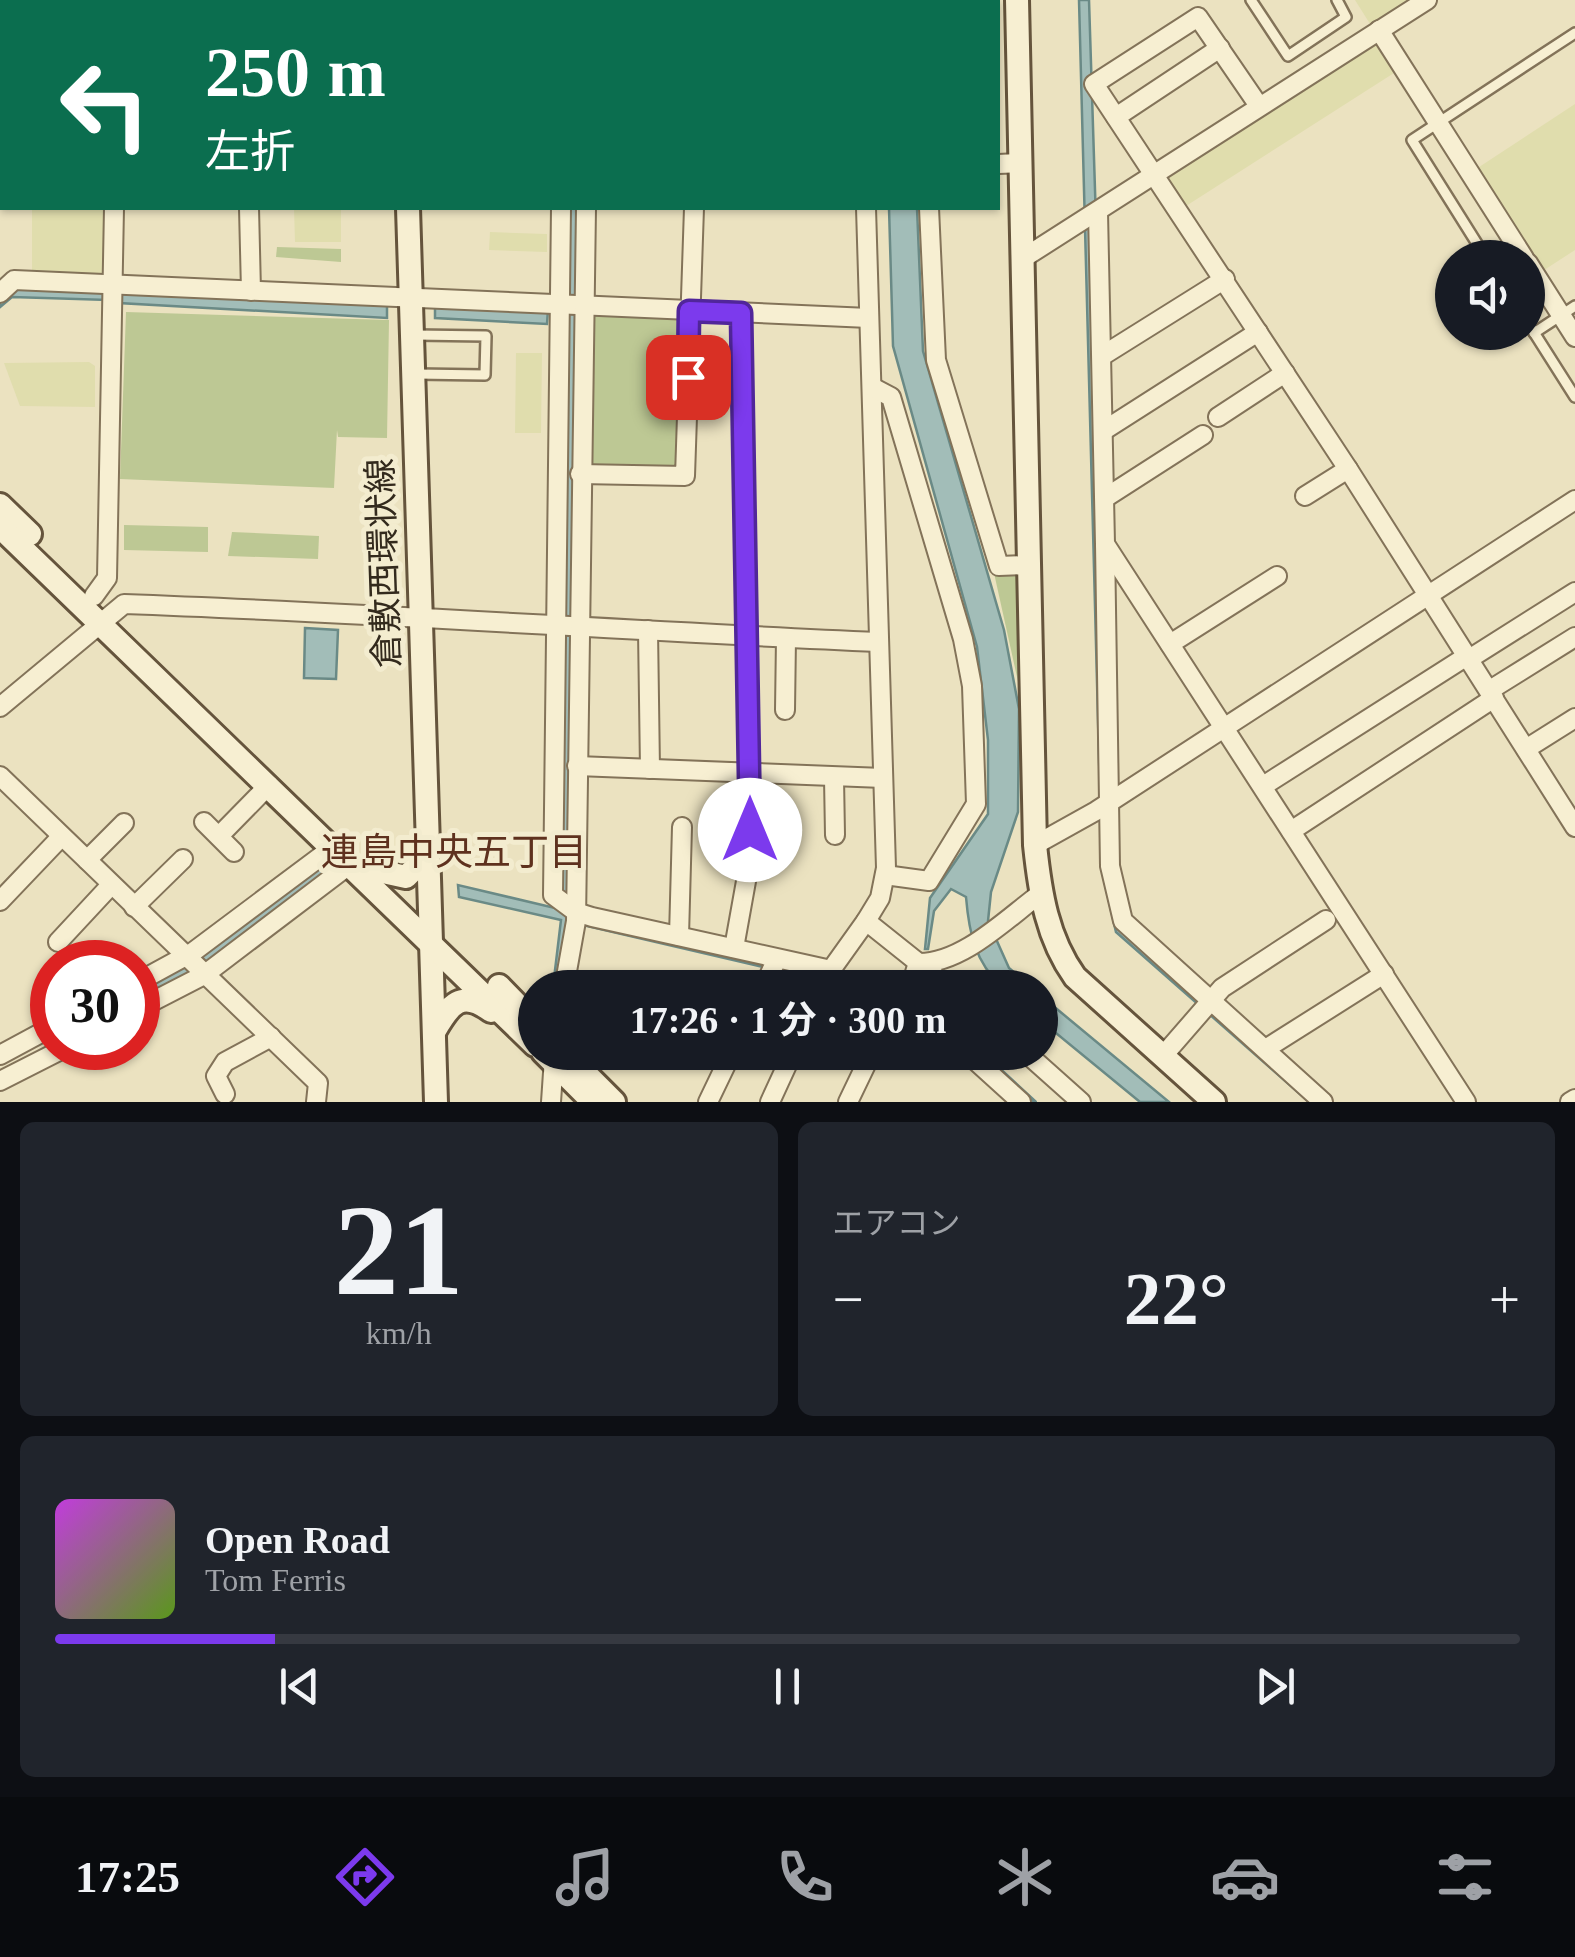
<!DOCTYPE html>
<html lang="ja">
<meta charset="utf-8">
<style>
body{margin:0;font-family:"Times New Roman","Noto Sans JP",serif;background:#20242c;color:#f1f3f6;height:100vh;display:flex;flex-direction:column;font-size:38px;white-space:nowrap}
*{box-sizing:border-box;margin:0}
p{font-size:32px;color:#9ea1a6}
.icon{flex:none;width:55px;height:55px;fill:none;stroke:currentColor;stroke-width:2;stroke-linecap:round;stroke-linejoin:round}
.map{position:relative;height:1102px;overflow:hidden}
.sheet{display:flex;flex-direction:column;gap:20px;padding:20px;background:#0d0f14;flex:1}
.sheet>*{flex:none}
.banner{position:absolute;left:0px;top:0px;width:1000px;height:210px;box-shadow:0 2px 8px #0004;background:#0b6e4f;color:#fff;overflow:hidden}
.fabs{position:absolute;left:1435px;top:240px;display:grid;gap:20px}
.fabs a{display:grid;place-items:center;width:110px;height:110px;border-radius:50%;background:#171b24;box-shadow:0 2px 8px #0004;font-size:50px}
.speed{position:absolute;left:30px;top:940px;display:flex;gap:20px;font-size:50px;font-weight:700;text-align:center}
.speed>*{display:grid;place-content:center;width:130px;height:130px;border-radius:50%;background:#171b24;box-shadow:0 2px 8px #0004;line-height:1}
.speed .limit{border:15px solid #d22;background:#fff;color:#111}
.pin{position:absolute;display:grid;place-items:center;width:85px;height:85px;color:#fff;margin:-42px;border-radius:20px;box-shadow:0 5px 15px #0006}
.me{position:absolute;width:110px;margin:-55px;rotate:0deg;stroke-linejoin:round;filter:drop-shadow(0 0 8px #0008)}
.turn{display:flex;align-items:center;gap:35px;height:210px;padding:0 40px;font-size:45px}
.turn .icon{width:130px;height:130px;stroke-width:2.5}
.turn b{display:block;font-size:70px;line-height:85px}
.big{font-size:75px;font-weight:700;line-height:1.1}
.sheet .card{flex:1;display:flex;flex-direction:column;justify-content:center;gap:15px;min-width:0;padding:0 35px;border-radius:15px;background:#20242c}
.sheet .dial{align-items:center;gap:0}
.dial b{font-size:130px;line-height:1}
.song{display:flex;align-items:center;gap:30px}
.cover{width:120px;height:120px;border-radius:15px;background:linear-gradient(135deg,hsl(290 70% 55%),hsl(90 70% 35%))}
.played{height:10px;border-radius:5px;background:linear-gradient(90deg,#7c3aed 15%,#363941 15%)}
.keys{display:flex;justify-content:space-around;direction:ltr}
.heat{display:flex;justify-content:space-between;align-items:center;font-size:55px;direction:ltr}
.sheet .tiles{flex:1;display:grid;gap:20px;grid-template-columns:1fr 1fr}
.card:last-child{grid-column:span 2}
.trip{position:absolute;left:518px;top:970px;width:540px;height:100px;border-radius:50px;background:#171b24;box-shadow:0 2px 8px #0004;font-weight:700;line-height:100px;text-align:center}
.tab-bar{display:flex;height:160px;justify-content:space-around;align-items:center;background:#090b0e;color:#9ea1a6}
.tab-bar .icon{width:70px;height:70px}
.tab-bar .selected{color:#7c3aed}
.tab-bar b{font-size:45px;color:#f1f3f6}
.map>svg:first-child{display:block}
</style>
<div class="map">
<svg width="1575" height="1102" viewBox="0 0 1575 1102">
<rect width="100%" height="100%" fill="#ebe2c0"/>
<g fill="#e0ddad">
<polygon points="1355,0 1415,0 1372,27"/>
<polygon points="1371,38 1394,73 1186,206 1164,173"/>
<polygon points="1575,104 1575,250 1538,274 1473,171"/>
<rect x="32" y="208" width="75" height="71"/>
<polygon points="294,208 341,208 341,242 295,242"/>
<polygon points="490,232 547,234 547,252 489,250"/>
<polygon points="516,353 542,353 541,433 515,433"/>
<polygon points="89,362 95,366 95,407 20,406 4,363"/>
</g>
<g fill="#bdc894">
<polygon points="277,247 341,249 341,262 276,257"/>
<polygon points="126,312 389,320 387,438 338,437 337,430 334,488 120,479"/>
<polygon points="592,314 677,317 684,321 682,469 589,468"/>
<polygon points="124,525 208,527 208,552 124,550"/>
<polygon points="232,532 319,536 318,559 228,556"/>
<polygon points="1015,572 1021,579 1025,713 994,573"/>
</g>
<g fill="#a2bdb8" stroke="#6a8a86" stroke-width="2.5">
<polygon points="1079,0 1089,0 1118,916 1320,1102 1309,1102 1116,932 1102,871"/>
<polygon points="570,208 581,208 571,917 558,987 553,987 561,920 459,897 458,885 559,909"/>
<path d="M889,208H917L923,351L1004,630L1019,709L1018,812L991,892L988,921L1009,968L1031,987H1002C975,962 969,933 966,897L951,889L934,911L928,949H925L930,898L988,814V740L977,647L893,346Z"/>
<polygon points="12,286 108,290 108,300 12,297 0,307 0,297"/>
<polygon points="120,292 387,304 387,318 119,303"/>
<polygon points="435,304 548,309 547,324 435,318"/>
<polygon points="305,628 338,630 336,679 304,678"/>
<polygon points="324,861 331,869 205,966 138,1002 138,988"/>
<polygon points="1040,995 1169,1102 1140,1102 1040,1020"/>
</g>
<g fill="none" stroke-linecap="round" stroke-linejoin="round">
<g stroke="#6a8a86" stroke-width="4">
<polyline points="582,924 766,967"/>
<polyline points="843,987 845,988"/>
<polyline points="981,1052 1035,1102"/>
</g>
<defs>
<g id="lane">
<polyline points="1251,0 1288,56 1346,17 1337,0"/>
<polyline points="1486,258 1412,140 1575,33"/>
<polyline points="1528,323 1575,397"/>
<polyline points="1534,333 1575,306"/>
<polyline points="415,335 486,336 485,375 416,374"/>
</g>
<g id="street">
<polyline points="244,0 244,2"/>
<polyline points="298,0 298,2"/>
<polyline points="667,0 667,2"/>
<polyline points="808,0 808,2"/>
<polyline points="861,0 861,2"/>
<polyline points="963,0 963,2"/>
<polyline points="8,2 11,0"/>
<polyline points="567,2 567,0"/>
<polyline points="1379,30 1524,258"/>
<polyline points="0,88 2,85"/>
<polyline points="1259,106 1198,17 1094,84 1348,469 1575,827"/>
<polyline points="1116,117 1220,48"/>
<polyline points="998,164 1021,163"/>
<polyline points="249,208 251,291"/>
<polyline points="561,208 553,895 576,912 592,917 831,970 866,921"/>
<polyline points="866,208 886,868 880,898 866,921 950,988"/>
<polyline points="929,208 936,360 999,566 1029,565"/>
<polyline points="1098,212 1105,544 1466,1102"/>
<polyline points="1022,259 1427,0"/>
<polyline points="1528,263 1575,337"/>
<polyline points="0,293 14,280 869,318"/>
<polyline points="1102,356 1225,279"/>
<polyline points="872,387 891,397 963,639 972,686 976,804 929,881 885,875"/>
<polyline points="1218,417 1285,373"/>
<polyline points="1103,431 1258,332"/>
<polyline points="580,474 685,476 694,208"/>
<polyline points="1305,496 1348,469"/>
<polyline points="1105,498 1203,435"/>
<polyline points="1105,544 1110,866 1123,921 1323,1102"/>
<polyline points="94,596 107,578 114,208"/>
<polyline points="648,630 650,769"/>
<polyline points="1170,644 1277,576"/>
<polyline points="1469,659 1575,592"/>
<polyline points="1490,690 1575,637"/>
<path d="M0,707L124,604C376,613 626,631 878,642"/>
<polyline points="785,710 786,638"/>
<polyline points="1526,749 1575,718"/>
<polyline points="577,766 883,778"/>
<polyline points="0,776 318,1083 316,1102"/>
<polyline points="834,778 835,835"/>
<polyline points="1263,786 1467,656"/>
<polyline points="204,822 234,852"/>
<polyline points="1291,831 1494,698"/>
<polyline points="219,836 269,785"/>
<polyline points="1035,845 1096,811 1575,500"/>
<polyline points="87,860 124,823"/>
<polyline points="0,901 61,837"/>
<polyline points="134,907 183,859"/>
<polyline points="679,936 682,827"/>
<polyline points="58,942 111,885"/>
<polyline points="734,948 750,859 741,313"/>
<polyline points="138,982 193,952 332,848"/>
<polyline points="564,988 576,921 586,208"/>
<polyline points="763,988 777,959"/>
<path d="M910,988L918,963C962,964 1006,919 1040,894"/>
<polyline points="138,1009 204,975 349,865"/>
<polyline points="1267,1048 1384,974"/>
<polyline points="702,1052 731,1055"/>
<polyline points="966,1052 1021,1102"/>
<polyline points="1025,1052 1081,1102"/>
<polyline points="0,1055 52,1027"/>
<polyline points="569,1056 572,1052"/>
<polyline points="1162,1057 1222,988 1326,920"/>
<polyline points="0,1081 65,1048"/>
<polyline points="225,1094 216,1076 225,1062 271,1037"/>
<polyline points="551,1102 554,1058"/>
<polyline points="708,1102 732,1052"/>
<polyline points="770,1102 793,1052"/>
<polyline points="848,1102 872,1052"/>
<polyline points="1570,1102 1575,1099"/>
</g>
<g id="secondary">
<polyline points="402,0 402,2"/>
<path d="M1017,0L1035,845C1040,893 1047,938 1075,977L1214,1102"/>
<polyline points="408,208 436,1102"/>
<polyline points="0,505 30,534"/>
<polyline points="0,527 535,1045"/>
<polyline points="374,870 406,877 428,855"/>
<polyline points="499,986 535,1023"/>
<path d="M434,1032C450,1004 461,989 491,1011"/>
<polyline points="543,1052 593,1102"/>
<polyline points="585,1073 614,1102"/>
</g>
</defs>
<use href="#lane" stroke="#837359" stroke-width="14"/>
<use href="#street" stroke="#837359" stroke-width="22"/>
<use href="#secondary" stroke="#65543c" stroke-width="28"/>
<use href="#lane" stroke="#f7efd2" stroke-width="9"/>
<use href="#street" stroke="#f7efd2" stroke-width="18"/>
<use href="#secondary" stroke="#f7efd2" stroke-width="22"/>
</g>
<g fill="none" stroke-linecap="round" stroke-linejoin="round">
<defs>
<polyline id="route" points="688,377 689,311 741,313 750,830"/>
</defs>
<use href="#route" stroke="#51269a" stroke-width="25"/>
<use href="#route" stroke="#7c3aed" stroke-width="18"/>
</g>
<g text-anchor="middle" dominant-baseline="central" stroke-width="10" stroke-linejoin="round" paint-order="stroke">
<g font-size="35" fill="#332a1d" stroke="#f3eccf">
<text transform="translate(384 563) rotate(-92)">倉敷西環状線</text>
</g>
<g font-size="38" fill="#5e311e" stroke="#f3eccf">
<text x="454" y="852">連島中央五丁目</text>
</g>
</g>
</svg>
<div class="fabs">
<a><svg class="icon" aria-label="sound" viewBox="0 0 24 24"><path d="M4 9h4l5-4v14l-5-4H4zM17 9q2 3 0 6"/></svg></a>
</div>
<div class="speed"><div class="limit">30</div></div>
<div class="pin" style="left:688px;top:377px;background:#d93025"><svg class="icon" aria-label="arrive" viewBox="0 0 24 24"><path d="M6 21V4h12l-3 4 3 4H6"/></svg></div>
<svg class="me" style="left:750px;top:830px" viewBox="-20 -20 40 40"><circle r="19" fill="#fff"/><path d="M0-13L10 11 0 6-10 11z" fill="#7c3aed"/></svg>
<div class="trip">17:26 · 1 分 · 300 m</div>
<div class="banner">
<div class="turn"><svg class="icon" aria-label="left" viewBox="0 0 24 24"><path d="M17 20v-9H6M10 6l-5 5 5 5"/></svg><div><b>250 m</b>左折</div></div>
</div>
</div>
<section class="sheet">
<div class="tiles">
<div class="card dial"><b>21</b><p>km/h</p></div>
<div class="card"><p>エアコン</p>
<div class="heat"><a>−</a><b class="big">22°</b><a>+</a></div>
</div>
<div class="card">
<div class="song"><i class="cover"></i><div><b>Open Road</b><p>Tom Ferris</p></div></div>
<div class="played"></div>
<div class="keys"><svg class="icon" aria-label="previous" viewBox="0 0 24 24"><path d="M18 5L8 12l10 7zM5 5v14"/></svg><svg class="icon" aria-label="pause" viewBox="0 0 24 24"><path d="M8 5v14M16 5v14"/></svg><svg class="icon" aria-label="next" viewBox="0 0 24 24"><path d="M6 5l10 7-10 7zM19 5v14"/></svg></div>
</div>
</div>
</section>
<nav class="tab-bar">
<b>17:25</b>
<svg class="icon selected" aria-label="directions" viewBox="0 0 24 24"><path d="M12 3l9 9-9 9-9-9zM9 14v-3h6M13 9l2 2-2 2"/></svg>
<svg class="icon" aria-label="music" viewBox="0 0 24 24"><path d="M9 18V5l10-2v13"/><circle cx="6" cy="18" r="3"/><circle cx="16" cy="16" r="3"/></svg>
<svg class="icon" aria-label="phone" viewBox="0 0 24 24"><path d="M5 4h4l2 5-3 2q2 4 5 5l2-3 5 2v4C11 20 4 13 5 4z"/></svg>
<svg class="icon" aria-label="climate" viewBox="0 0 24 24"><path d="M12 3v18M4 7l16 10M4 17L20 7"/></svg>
<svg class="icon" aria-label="car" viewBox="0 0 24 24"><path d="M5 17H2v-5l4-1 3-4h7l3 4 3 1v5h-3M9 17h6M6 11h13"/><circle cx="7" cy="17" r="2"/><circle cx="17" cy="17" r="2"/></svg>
<svg class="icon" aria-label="filters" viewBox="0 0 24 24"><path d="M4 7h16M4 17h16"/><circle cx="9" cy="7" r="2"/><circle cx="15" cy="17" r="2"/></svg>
</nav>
